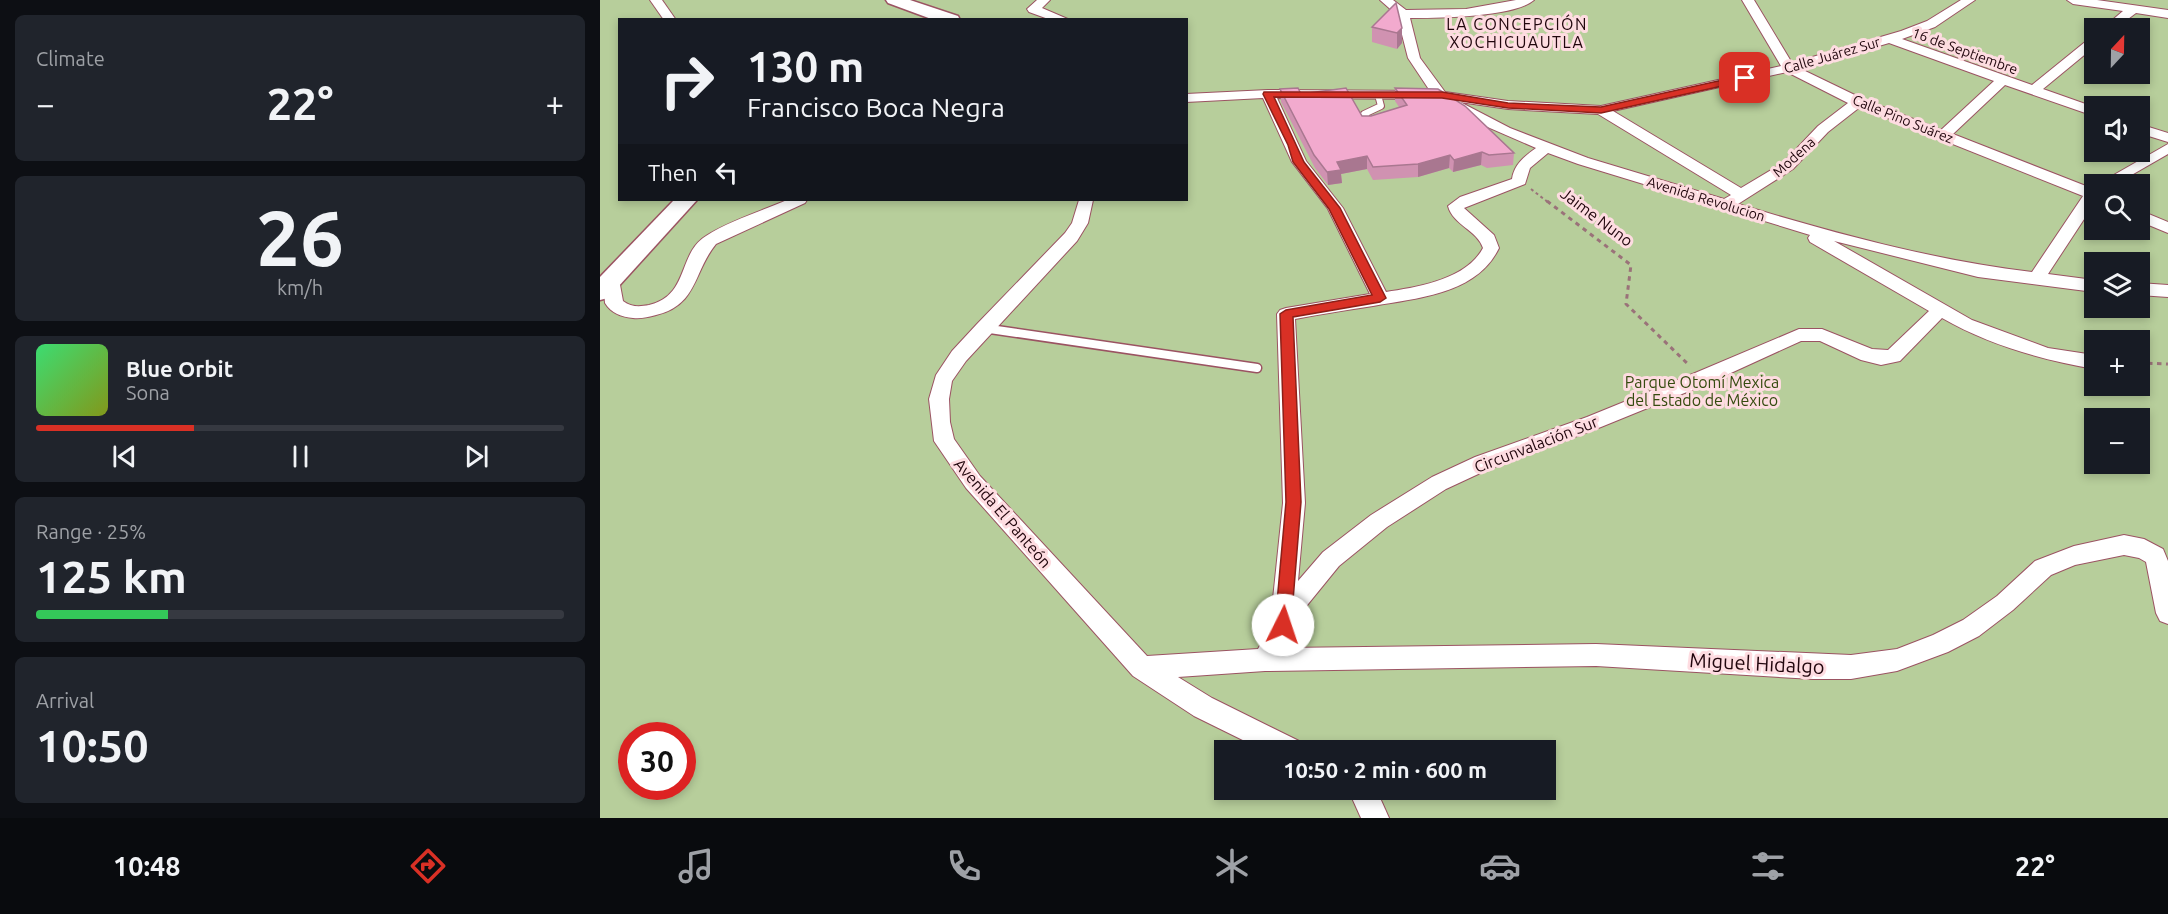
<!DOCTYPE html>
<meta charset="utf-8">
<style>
body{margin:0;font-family:Ubuntu,sans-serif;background:#20242c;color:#f1f3f6;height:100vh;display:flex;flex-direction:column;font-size:22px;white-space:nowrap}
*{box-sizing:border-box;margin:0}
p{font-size:20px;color:#9ea1a6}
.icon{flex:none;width:33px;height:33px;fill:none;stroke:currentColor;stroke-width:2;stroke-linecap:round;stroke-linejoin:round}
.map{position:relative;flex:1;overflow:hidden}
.drawer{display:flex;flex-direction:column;gap:15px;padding:15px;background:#0d0f14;width:600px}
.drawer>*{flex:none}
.banner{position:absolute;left:18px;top:18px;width:570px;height:183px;border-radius:0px;box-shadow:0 3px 9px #0003;background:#171b24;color:#f1f3f6;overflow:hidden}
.needle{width:39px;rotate:22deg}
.buttons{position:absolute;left:1484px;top:18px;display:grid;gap:12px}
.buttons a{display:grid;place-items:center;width:66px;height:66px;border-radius:0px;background:#171b24;box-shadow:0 3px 9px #0003;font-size:30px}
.speed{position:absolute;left:18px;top:722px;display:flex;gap:12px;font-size:30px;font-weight:700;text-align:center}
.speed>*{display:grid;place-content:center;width:78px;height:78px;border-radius:50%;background:#171b24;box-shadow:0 3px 9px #0003;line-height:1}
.speed .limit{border:9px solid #d22;background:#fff;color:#111}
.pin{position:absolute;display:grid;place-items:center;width:51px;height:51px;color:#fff;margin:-26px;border-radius:12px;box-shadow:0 3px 9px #0006}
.me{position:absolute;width:66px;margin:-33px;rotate:4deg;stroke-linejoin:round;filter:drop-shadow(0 0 4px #0008)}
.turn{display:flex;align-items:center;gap:21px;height:126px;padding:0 30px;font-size:27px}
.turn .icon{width:78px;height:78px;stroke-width:2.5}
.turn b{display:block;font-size:42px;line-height:51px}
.then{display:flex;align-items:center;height:57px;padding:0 30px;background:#0003;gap:12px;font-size:22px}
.big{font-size:45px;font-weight:700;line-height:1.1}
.drawer .widget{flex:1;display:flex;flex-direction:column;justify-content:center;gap:9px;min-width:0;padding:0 21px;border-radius:9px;background:#20242c}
.drawer .dial{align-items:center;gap:0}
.dial b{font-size:78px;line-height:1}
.song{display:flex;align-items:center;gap:18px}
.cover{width:72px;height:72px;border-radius:9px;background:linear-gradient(135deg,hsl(140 70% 55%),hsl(70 70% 35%))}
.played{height:6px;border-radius:3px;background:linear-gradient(90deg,#d93025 30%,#363941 30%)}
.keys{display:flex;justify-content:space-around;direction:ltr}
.heat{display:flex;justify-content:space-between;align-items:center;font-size:33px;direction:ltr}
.charge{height:9px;border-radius:4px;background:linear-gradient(90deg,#34c759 25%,#363941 0)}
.trip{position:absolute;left:614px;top:740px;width:342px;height:60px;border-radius:0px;background:#171b24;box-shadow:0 3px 9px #0003;font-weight:700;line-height:60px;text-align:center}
.tab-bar{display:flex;height:96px;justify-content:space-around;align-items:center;background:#090b0e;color:#9ea1a6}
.tab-bar .icon{width:42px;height:42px}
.tab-bar .on{color:#d93025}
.tab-bar b{font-size:27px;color:#f1f3f6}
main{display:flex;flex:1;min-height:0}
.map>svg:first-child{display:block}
</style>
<main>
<section class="drawer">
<div class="widget"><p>Climate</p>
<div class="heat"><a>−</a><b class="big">22°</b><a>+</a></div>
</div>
<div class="widget dial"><b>26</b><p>km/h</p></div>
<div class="widget">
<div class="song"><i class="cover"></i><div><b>Blue Orbit</b><p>Sona</p></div></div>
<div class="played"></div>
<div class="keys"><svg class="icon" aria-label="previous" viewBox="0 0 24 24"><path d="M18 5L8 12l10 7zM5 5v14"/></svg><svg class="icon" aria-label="pause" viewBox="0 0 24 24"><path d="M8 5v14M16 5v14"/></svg><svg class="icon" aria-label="next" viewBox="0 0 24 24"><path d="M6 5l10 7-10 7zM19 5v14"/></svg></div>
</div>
<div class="widget"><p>Range · 25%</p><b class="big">125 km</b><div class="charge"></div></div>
<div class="widget"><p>Arrival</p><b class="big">10:50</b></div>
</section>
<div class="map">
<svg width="1568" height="818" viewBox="0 0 1568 818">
<rect width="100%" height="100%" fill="#fccad1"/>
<path fill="#b7ce9b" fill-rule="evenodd" d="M0,0H1568V818H0ZM20,20H586V200H20ZM1494,28H1539V74H1494ZM1494,106H1539V152H1494ZM1494,184H1539V230H1494ZM1494,262H1539V308H1494ZM1494,340H1539V386H1494ZM1494,418H1539V464H1494ZM32,735H82V786H32ZM624,750H945V789H624Z"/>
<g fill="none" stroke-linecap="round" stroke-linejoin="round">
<defs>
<polyline id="service-far1" points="771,123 764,114 781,106 778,95"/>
<polyline id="service" points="383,328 657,368"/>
<g id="minor">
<polygon points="50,0 62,0 76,20 64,20"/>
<polygon points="437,0 450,0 442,8 470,20 451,20 429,12 427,9"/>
<path d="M780,0H793L806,10L866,9L916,0H934C915,17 837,18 810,18L820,58L845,92L908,101L1001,106L1181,66L1142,0H1154L1192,63L1301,31L1327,21L1361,0H1375L1335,27L1302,39L1432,85L1490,38L1494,37V47L1443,89L1494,107V116L1405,85L1353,134L1491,188L1494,187V204L1448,274L1494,280V292L1378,277L1234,241L1372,320L1448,348L1494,355V369C1442,360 1389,345 1342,318L1300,361L1281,365L1261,360L1220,341H1201L1109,383L1001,427L889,469L846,489L787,527L739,566L704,609L684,648L996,644L1251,655L1297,649L1333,635L1363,620L1397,596L1435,561L1474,546L1524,535L1544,539L1563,549L1568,561V624L1560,621L1556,613L1546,562L1539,558L1524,555L1475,565L1451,575L1413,610L1379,636L1348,652L1297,671L1251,679H1213L996,666L665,671L578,677L612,698L699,741L703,750H663L594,716L533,676L366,488L334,441L329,399L336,375L352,351L377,324L465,233L472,223L479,200H493L488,223L477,241L366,361L352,381L349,399L350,422L354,439L380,476L547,656L658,649L673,622L671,618L683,503L677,314L680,310L686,308L770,294L728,209L692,162L663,98L586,102V94L668,90L830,91L808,58L797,15ZM1289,43L1394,81L1341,130L1263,99L1201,69ZM1187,72L1248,103L1218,126L1183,163L1141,188L1013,111ZM677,98L838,99L860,115L936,148C925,156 914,164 912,179L860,197L848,206C853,225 877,230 883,248C866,280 817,287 786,292L743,208L706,161ZM860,102L908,109L998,114L1131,195L1124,199L988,158L910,128ZM1260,107L1483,196L1432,272C1332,260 1234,233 1138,204L1193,169L1228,132ZM948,153L978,164L1210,235L1208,238L1210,242L1329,311L1288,350L1272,349L1222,329H1199L1095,373L987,417L875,457L832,477L771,515L723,552L698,581L705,503L695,319C721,314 747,310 773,306C818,298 877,294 899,248L894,235L864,208L925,184L930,168Z"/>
<polygon points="1467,0 1497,0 1568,10 1568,18 1536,13 1516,28 1503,28 1523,11 1473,4"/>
<polygon points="1539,124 1568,133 1568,142 1539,133"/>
<polygon points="1568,144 1568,154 1516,184 1498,184"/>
<path d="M187,200H207L205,203L116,244C93,272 98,305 56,315C48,317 41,319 33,318C22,317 11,313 5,303L3,278L6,274H18L23,301C31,307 39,307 49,305C90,295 77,254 106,236C129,221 162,211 187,200Z"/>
<polygon points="1539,210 1568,222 1568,233 1539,221"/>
<polygon points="1539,283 1568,285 1568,297 1539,295"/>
<polygon points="748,789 776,789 789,818 761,818"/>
</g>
<g id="secondary">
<polygon points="286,0 310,0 358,16 360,20 334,20 288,3"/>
<polygon points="74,200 97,200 8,298 0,300 0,277"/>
</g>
</defs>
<use href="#service-far1" stroke="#9b5362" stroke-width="8"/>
<use href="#service" stroke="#9b5362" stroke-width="11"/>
<use href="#minor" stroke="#9b5362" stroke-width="2"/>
<use href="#secondary" stroke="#9b5362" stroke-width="3"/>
<polyline stroke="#9a7279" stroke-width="2" stroke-dasharray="3 3" stroke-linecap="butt" points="931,189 949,203"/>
<g stroke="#9a7279" stroke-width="3" stroke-dasharray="4.5 4.5" stroke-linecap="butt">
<polyline points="947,201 1031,265 1026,304 1090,366"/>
<polyline points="1539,363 1568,364"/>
</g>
<use href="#service-far1" stroke="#fff" stroke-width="6"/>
<use href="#service" stroke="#fff" stroke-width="8"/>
<use href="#minor" fill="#fff" fill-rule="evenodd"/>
<use href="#secondary" fill="#fff" fill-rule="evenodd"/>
</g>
<g fill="#d092b1">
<polygon points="772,27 802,28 802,43 797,49 772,42"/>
<polygon points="795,88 914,153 913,165 887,168 881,165 853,172 849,168 818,177 773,180 767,169 741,174 742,183 728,185 715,168 681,102 680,89 701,94 762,116 771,116 799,107 795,101"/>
</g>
<g fill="#a97790">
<polygon points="802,28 802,43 797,49 797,33"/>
<polygon points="882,152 881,165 853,172 854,160"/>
<polygon points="850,155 849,168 818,177 818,164"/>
<polygon points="767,156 767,169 741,174 742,183 728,185 727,172 737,162"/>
</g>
<g fill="#f2aace" stroke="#a97790" stroke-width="1.5">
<polygon points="796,3 802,28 797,33 772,27"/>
<polygon points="698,88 701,94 746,88 762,116 771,116 807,105 795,88 838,89 865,106 914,153 889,155 882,152 854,160 850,155 818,164 773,167 767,156 737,162 741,170 727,172 714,155 680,89"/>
</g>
<polygon fill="#d93025" stroke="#8d1f18" stroke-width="1.5" points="1145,75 1150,78 1149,80 1001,113 908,108 842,98 674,97 704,162 740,208 786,298 780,302 693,317 701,502 691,625 689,630 683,633 677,630 675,625 686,502 680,314 686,310 772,295 729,209 693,162 688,145 663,94 664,92 842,92 908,103 1001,107"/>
<g text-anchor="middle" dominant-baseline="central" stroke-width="6" stroke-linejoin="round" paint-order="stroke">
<g font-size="14" fill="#21060d" stroke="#fedce1">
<text transform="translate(1365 51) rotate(20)">16 de Septiembre</text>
<text transform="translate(1232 55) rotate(-16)">Calle Juárez Sur</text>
<text transform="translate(1303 119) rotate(22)">Calle Pino Suárez</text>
<text transform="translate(1194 157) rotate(-42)">Modena</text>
<text transform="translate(1106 199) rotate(17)">Avenida Revolucion</text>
</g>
<g font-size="16" letter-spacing="1.5" fill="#21060d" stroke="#fedce1">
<text x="917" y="24">LA CONCEPCIÓN<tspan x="917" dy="18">XOCHICUAUTLA</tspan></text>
</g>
<g font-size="16" fill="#21060d" stroke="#fedce1">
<text transform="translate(997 217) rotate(37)">Jaime Nuno</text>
<text transform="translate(936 444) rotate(-21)">Circunvalación Sur</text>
<text transform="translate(403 513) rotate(49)">Avenida El Panteón</text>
</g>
<g font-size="16" fill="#354b0f" stroke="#fedce1">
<text x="1102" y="382">Parque Otomí Mexica<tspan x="1102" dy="18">del Estado de México</tspan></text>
</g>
<g font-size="20" fill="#21060d" stroke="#fedce1">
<text transform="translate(1157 663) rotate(3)">Miguel Hidalgo</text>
</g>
</g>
</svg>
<div class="buttons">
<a><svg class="needle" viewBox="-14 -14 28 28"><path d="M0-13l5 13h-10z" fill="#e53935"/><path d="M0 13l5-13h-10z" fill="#9ea1a6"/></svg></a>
<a><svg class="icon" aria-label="sound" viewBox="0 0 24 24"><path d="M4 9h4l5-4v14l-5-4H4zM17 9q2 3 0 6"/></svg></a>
<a><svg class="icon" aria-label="search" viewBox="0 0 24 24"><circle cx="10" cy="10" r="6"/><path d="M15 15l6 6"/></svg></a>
<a><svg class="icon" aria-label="layers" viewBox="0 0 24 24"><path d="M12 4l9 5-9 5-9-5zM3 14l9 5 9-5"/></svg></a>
<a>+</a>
<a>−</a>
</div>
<div class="speed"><div class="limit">30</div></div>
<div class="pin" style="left:1145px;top:78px;background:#d93025"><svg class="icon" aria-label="arrive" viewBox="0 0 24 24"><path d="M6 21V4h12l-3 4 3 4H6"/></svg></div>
<svg class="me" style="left:683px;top:625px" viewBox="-20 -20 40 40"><circle r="19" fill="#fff"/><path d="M0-13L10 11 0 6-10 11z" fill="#d93025"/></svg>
<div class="trip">10:50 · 2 min · 600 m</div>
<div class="banner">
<div class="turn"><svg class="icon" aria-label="right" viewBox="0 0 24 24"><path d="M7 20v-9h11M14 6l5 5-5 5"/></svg><div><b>130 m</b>Francisco Boca Negra</div></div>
<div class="then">Then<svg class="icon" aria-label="left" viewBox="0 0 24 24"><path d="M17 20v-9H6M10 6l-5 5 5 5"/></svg></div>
</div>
</div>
</main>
<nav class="tab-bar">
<b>10:48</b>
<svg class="icon on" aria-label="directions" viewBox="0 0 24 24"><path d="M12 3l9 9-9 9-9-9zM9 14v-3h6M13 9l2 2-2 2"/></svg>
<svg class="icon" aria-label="music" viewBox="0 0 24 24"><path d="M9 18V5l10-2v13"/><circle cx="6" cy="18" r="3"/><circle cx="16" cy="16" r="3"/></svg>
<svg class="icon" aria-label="phone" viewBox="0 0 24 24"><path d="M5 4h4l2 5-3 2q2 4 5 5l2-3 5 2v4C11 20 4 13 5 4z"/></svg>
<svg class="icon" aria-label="climate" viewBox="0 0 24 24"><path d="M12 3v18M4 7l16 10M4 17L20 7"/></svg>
<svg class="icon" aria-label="car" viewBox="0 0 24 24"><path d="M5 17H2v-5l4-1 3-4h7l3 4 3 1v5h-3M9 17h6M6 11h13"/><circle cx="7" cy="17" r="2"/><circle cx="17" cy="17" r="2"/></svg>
<svg class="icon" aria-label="filters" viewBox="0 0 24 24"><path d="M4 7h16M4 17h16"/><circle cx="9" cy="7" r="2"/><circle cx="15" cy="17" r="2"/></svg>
<b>22°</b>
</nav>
